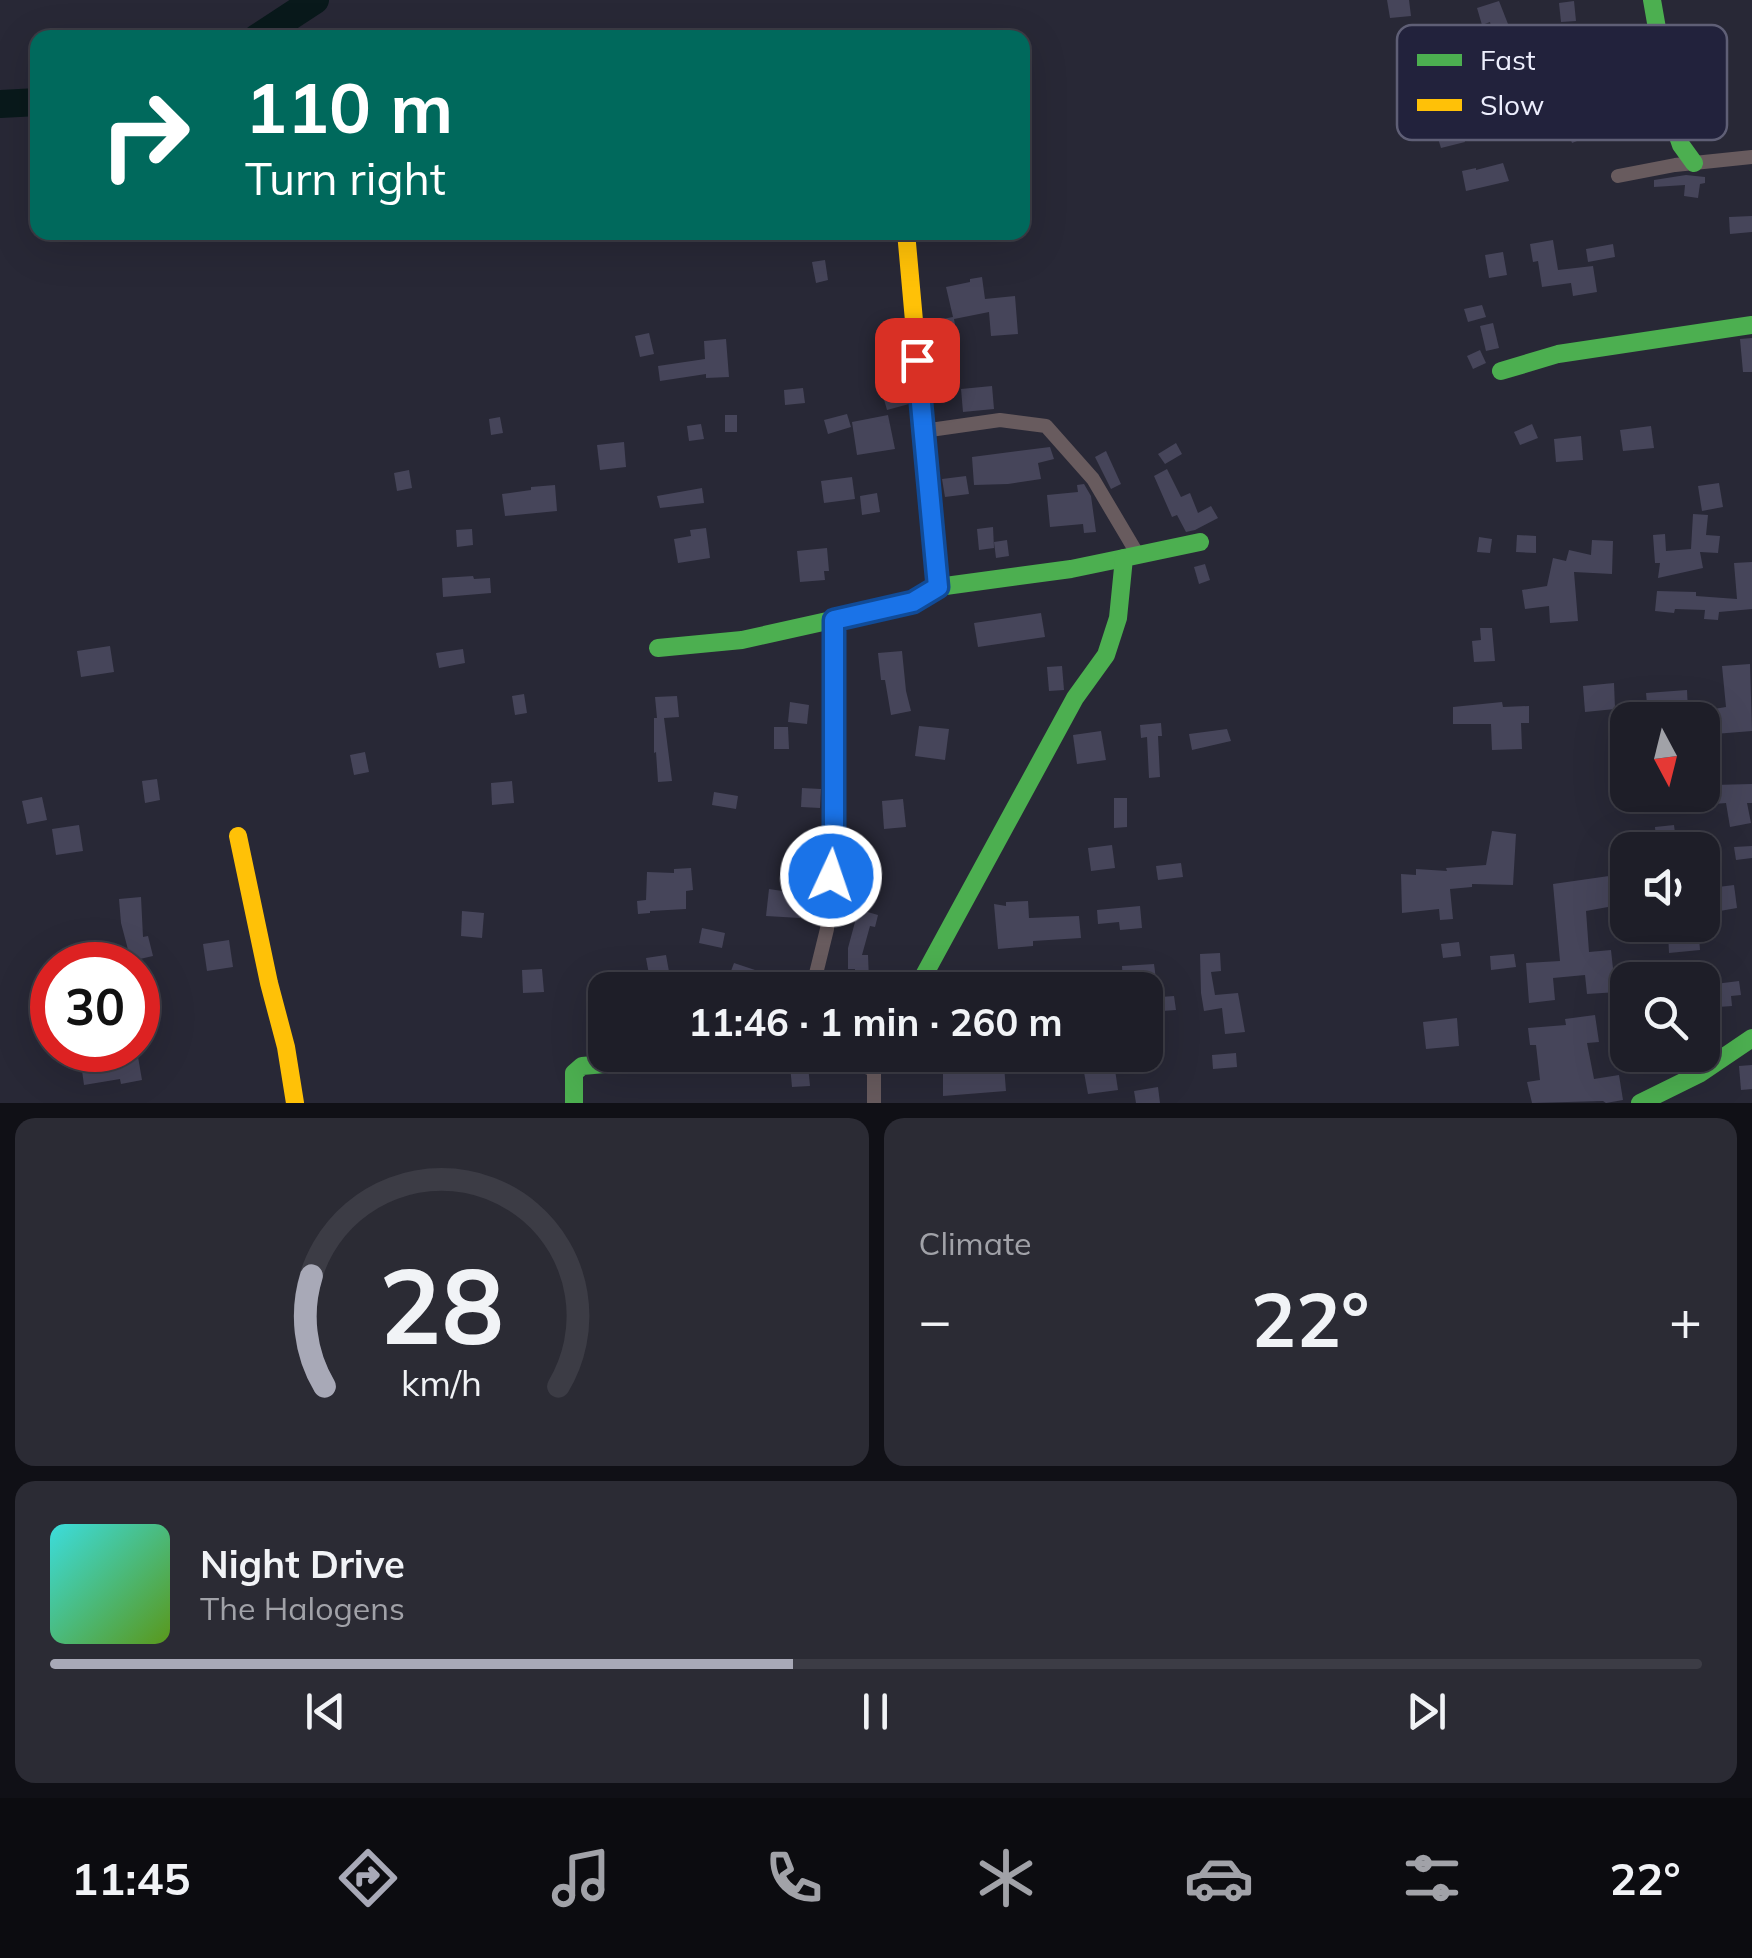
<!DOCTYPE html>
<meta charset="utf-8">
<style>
body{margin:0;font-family:Mulish,sans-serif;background:#2b2b34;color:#f1f3f6;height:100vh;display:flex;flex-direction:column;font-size:38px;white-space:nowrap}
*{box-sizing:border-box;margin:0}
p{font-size:32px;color:#a1a2a8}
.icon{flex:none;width:55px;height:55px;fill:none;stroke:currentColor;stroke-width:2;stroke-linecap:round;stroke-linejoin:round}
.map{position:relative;height:1103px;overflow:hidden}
.panel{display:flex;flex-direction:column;gap:15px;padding:15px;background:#101016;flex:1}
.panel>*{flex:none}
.top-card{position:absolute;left:30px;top:30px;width:1000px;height:210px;border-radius:20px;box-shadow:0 10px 40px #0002,0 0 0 2px #3c3c45;background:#00695c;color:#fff;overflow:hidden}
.needle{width:65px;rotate:173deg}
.tools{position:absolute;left:1610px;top:702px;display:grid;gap:20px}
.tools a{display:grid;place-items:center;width:110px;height:110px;border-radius:20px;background:#1e1e28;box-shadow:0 10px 40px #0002,0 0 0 2px #3c3c45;font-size:50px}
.speed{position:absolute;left:30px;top:942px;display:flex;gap:20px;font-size:50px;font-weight:700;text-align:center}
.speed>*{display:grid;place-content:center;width:130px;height:130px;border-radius:50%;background:#1e1e28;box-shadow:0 10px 40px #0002,0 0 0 2px #3c3c45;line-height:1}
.speed .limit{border:15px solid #d22;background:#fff;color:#111}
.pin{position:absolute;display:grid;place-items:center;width:85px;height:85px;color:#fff;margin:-42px;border-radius:20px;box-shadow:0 5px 15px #0006}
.me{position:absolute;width:110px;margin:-55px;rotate:3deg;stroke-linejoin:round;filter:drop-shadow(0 0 8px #0008)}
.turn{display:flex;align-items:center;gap:35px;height:210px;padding:0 50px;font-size:45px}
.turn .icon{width:130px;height:130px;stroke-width:2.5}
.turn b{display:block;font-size:70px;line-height:85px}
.big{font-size:75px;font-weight:700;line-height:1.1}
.panel .card{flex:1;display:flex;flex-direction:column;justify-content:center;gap:15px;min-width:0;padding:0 35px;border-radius:20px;background:#2b2b34}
.panel .dial{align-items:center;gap:0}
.dial svg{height:260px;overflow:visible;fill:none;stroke:#3c3c45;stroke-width:7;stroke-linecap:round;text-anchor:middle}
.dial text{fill:#f1f3f6;stroke:none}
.song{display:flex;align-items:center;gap:30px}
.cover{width:120px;height:120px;border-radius:15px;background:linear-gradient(135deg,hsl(180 70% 55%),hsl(90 70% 35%))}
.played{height:10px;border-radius:5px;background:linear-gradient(90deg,#a8a9b7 45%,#3c3c45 45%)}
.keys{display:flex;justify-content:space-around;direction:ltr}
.heat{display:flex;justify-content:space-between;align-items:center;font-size:55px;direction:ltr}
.panel .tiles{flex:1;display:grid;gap:15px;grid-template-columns:1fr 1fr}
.card:last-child{grid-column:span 2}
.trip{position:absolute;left:588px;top:972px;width:575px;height:100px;border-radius:20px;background:#1e1e28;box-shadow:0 10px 40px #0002,0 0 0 2px #3c3c45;font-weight:700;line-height:100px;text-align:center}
.tabs{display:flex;height:160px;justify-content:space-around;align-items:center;background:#0c0c10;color:#a1a2a8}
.tabs .icon{width:70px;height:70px}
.tabs .current{color:#a8a9b7}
.tabs b{font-size:45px;color:#f1f3f6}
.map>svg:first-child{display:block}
</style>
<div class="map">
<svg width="1752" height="1103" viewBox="0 0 1752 1103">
<rect width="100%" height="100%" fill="#282836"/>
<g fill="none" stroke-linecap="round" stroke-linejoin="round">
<g stroke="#09191b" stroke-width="28">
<polyline points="257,38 315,0"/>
<polyline points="0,104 38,102"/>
</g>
</g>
<g fill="#46455a">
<polygon points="1387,0 1409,0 1411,16 1390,18"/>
<polygon points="1499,1 1508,24 1492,30 1490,22 1482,25 1477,8"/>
<polygon points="1574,1 1576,21 1561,22 1559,3"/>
<polygon points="1603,77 1608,104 1587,108 1597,133 1572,143 1568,132 1552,137 1547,121 1524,125 1520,101 1526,100 1525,90 1549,86 1550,90 1588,83 1588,80"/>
<polygon points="1460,125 1465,142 1441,148 1436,132"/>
<polygon points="1503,163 1509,181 1466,191 1462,171 1476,168 1476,170"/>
<polygon points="1686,175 1705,177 1705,183 1700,184 1698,198 1684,196 1685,185 1654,187 1654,180"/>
<polygon points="1752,216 1752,232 1730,234 1729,217"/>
<polygon points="1553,240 1558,270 1593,266 1597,292 1573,296 1571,283 1542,287 1538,261 1533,262 1530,244"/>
<polygon points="1613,244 1615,257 1588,262 1586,249"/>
<polygon points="1503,252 1507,275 1489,278 1485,255"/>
<polygon points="825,260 828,280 816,283 812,262"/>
<polygon points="982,277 985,299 1015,296 1018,334 991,336 989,312 954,319 959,349 931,354 927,322 953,317 946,287 970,282 970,279"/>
<polygon points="1482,305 1486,317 1468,322 1464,309"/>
<polygon points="1493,323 1499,348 1486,351 1480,326"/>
<polygon points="649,333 654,354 640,357 635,336"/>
<polygon points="1752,338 1752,372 1743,372 1740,339"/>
<polygon points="726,339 729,377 706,378 706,374 660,381 658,366 705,359 704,341"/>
<polygon points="1480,350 1486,363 1473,369 1467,356"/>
<polygon points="907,386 909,404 887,410 882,392"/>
<polygon points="992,386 994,409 963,412 961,389"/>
<polygon points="803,388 805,403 785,405 784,390"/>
<polygon points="847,414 851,427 828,434 824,420"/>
<rect x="725" y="415" width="12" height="17"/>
<polygon points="888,415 895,449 857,455 852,422"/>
<polygon points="500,417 503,433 491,435 489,419"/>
<polygon points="701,424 704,439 689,441 687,426"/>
<polygon points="1532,424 1538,438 1520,445 1514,432"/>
<polygon points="1651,426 1654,448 1623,451 1620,430"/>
<polygon points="1581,436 1583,460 1556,462 1554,439"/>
<polygon points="624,442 626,467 600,470 597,445"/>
<polygon points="1176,443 1182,454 1165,464 1158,454"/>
<polygon points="1050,447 1054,459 1038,463 1041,479 1008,484 974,485 972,457"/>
<polygon points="1106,451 1121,484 1111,489 1095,457"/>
<polygon points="1167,469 1181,497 1190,493 1198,513 1211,506 1218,518 1195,530 1186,532 1177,515 1172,517 1154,476"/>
<polygon points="409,470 412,488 397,491 394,473"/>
<polygon points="966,476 969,494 945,497 942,479"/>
<polygon points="852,477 855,499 824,503 821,481"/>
<polygon points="1719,483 1723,507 1702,511 1698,486"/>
<polygon points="1084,484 1091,496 1096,532 1084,533 1083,524 1050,527 1047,495 1078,492 1077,485"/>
<polygon points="555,485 557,511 505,516 502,494 531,490 531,487"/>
<polygon points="702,488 704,503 660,508 657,496"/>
<polygon points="877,493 880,512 862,515 860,496"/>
<polygon points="1693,514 1708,515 1706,535 1720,536 1718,553 1700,552 1703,568 1658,578 1660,563 1655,563 1653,535 1665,534 1666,551 1691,549"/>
<polygon points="993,527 994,548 979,550 977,529"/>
<polygon points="706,528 710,558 678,563 674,539 691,536 690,530"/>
<polygon points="472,529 473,545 457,547 456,530"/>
<polygon points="1517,535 1536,536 1536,553 1516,552"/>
<polygon points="1479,537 1492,539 1490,553 1477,552"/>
<polygon points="1007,540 1009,556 996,558 994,542"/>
<polygon points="1592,540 1613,541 1612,574 1574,572 1578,621 1550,623 1549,606 1525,609 1522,590 1547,586 1553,558 1566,561 1569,550 1591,555"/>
<polygon points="827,548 829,571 824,571 825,580 800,582 797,551"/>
<polygon points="1752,562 1752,609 1719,612 1718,620 1704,619 1705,610 1675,609 1674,613 1655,611 1657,591 1696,592 1696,596 1737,599 1734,563"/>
<polygon points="1205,564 1210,580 1199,584 1194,567"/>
<polygon points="473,576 474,579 490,578 491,593 443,597 442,578"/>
<polygon points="1041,613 1045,637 978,647 974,623"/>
<polygon points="1480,628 1492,628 1495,661 1474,662 1472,641 1481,640"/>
<polygon points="110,646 114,672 81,677 77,651"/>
<polygon points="463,649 465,663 439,668 436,653"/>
<polygon points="902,651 906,691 911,711 891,715 885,680 881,680 878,653"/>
<polygon points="1750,664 1752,731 1702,735 1702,711 1726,707 1722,666"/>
<polygon points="1062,666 1064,690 1049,691 1047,667"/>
<polygon points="1614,683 1615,709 1585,712 1583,686"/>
<polygon points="1687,690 1688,711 1648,714 1646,693"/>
<polygon points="524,694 527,713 515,715 512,696"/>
<polygon points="677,696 679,717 664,718 672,781 658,782 656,752 654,753 654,718 657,718 655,697"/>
<polygon points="790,702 809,705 807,724 788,722"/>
<polygon points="1502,702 1503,707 1529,706 1529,723 1521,723 1522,749 1492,750 1491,724 1453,724 1453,707"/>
<polygon points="1161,723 1162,736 1158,736 1160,777 1149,778 1147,737 1141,738 1140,725"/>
<polygon points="919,726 949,729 945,760 915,756"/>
<polygon points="774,727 788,727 789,749 774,749"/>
<polygon points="1227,729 1231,741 1192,750 1189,734"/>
<polygon points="1101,731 1106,760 1077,764 1073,735"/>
<polygon points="365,752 369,772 354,775 350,755"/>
<polygon points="157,779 160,800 145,803 142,781"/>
<polygon points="512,781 514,803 492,805 491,783"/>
<polygon points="1752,784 1752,803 1747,803 1751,823 1730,827 1726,803 1714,804 1713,785"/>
<polygon points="802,788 821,789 820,808 801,807"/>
<polygon points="714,792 738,796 736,809 712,805"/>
<polygon points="1668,795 1697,795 1699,808 1670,812"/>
<polygon points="42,797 47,820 27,824 22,801"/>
<polygon points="1114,798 1127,798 1127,827 1114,828"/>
<polygon points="903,799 906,827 884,829 882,801"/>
<polygon points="79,825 83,851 56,855 52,829"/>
<polygon points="1674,825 1677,850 1657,850 1655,827"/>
<polygon points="1492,831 1516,834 1513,885 1472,884 1472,887 1450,889 1453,919 1440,920 1439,909 1402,913 1401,874 1416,875 1416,869 1447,871 1446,868 1486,865"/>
<polygon points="1112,845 1115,868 1091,871 1088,848"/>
<polygon points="1752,846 1752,858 1736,860 1734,847"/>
<polygon points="1181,863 1183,877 1158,880 1156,866"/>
<polygon points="843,865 858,866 856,886 842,885"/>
<polygon points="691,868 693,890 686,891 686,909 650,911 650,913 638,914 637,901 646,900 647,872 674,873 674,869"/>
<polygon points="1616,875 1619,905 1586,911 1589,952 1611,950 1614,978 1616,977 1618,992 1587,994 1585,975 1553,978 1555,1000 1529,1003 1526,963 1560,961 1553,884"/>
<polygon points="1734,885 1737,908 1714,912 1710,888"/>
<polygon points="769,889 802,894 800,918 766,916"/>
<polygon points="141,897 143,937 148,936 153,956 131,961 121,923 119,899"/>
<polygon points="1028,901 1029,918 1079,916 1081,938 1033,941 1033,946 998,949 994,904 1006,906 1006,902"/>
<polygon points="840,904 878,915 875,927 870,926 862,955 868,955 869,980 855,980 855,969 848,969 848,948 855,922 839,917"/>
<polygon points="1140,906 1142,928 1120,930 1119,922 1098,924 1097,910"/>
<polygon points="462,911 484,913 482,938 461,936"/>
<polygon points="1676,925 1698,925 1700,950 1669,953 1668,932 1676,931"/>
<polygon points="702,928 725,933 722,948 699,943"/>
<polygon points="229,940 233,967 207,971 203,944"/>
<polygon points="1459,942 1461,956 1443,958 1441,944"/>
<polygon points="1220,953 1221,971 1211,972 1215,995 1238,993 1245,1032 1225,1034 1222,1008 1204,1011 1201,993 1200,954"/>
<polygon points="1514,954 1516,967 1491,970 1490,956"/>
<polygon points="666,955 670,977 650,980 646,958"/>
<polygon points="734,963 758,971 752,990 724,990"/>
<polygon points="1154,964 1156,979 1123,982 1122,966"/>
<polygon points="542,969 544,992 523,993 522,970"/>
<polygon points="1739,981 1741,995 1731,996 1732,1006 1718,1007 1715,984"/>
<polygon points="1174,996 1176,1010 1162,1011 1161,997"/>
<polygon points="1595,1015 1599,1042 1587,1043 1594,1079 1619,1075 1623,1100 1606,1103 1603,1101 1532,1103 1527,1082 1540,1080 1536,1045 1530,1045 1528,1028 1566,1025 1565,1019"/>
<polygon points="1457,1018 1459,1046 1426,1049 1423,1022"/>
<polygon points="137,1051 142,1080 121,1084 120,1079 84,1085 80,1056 106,1052 106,1056"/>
<polygon points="1236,1053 1237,1067 1213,1069 1212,1055"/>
<polygon points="789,1055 807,1055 810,1086 792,1087"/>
<polygon points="943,1062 970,1062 970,1068 1004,1065 1006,1091 943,1096"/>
<polygon points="1114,1063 1118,1090 1088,1094 1083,1067"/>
<polygon points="1752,1065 1752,1089 1741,1090 1739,1066"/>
<polygon points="1158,1087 1160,1103 1136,1103 1134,1091"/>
</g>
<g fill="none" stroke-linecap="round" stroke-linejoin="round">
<g stroke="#685b5e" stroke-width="14">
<polyline points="1618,176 1675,165 1752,157"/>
<polyline points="923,431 1000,420 1046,426 1093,479 1138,555"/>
<polyline points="812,990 827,929 834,849 834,619"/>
<polyline points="835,1055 874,1070"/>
<polyline points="874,1103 874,1070 882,1055"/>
</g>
<g stroke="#4caf50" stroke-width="18">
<polyline points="1652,0 1674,125 1681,145 1694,163"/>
<polyline points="1501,371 1558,354 1752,325"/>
<polyline points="658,648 742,640 913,602 938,587 1071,569 1124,558"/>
<polyline points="916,990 1075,698 1106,655 1118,618 1124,558 1200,542"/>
<polyline points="574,1103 574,1073 582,1066 709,1055"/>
<polyline points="1640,1103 1699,1074 1752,1038"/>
</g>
<g stroke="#ffc107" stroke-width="18">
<polyline points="906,232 938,587"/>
<polyline points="238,836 269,983 286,1047 295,1103"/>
</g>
</g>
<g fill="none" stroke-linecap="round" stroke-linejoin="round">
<defs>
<polyline id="route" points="831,876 834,849 834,620 913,602 938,587 917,360"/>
</defs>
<use href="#route" stroke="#114b97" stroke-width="25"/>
<use href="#route" stroke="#1a73e8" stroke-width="18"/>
</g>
<rect x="1397" y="25" width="330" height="115" rx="15" fill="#22223c" stroke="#5f5f76" stroke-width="2.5"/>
<rect x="1417" y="54" width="45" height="12" fill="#4caf50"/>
<rect x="1417" y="99" width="45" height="12" fill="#ffc107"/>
<g font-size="28" fill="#edeefd">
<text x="1480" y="70">Fast</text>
<text x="1480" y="115">Slow</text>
</g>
</svg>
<div class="tools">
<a><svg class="needle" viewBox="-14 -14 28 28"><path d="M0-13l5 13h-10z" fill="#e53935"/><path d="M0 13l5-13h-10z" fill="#a1a2a8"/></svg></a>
<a><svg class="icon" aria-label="sound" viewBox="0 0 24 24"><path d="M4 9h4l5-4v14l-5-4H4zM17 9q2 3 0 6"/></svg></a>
<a><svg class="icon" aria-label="search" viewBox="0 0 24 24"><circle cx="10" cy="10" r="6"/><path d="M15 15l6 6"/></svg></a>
</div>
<div class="speed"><div class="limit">30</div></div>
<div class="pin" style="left:917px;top:360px;background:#d93025"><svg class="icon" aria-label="arrive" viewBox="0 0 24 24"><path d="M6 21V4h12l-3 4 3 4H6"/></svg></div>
<svg class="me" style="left:831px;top:876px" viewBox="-20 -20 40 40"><circle r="17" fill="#1a73e8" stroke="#fff" stroke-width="3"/><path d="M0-11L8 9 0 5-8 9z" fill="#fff"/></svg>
<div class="trip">11:46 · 1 min · 260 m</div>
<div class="top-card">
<div class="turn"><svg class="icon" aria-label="right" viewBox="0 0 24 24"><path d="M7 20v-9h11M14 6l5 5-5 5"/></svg><div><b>110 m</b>Turn right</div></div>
</div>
</div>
<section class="panel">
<div class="tiles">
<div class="card dial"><svg viewBox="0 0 100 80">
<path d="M14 69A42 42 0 1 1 86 69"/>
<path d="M14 69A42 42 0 0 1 10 35" stroke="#a8a9b7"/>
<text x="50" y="56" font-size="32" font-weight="700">28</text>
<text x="50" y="72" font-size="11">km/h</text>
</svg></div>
<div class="card"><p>Climate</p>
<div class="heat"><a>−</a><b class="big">22°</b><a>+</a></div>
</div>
<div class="card">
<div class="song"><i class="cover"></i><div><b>Night Drive</b><p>The Halogens</p></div></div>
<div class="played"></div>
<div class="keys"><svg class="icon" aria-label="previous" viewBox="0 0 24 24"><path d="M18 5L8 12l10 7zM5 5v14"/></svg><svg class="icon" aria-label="pause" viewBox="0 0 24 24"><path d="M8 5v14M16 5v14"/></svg><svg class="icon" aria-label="next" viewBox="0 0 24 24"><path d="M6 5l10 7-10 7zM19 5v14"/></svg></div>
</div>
</div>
</section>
<nav class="tabs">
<b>11:45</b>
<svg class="icon current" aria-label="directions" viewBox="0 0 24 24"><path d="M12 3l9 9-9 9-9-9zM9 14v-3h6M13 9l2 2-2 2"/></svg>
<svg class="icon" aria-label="music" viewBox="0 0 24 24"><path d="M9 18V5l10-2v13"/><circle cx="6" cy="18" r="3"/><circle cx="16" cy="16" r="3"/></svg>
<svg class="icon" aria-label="phone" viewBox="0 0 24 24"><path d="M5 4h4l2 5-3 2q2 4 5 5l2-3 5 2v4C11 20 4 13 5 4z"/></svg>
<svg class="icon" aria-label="climate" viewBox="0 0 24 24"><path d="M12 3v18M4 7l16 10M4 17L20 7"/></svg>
<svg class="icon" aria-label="car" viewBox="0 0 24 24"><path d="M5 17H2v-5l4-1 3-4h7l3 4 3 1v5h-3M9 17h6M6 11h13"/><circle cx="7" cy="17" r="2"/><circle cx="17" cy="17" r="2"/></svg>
<svg class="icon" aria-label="filters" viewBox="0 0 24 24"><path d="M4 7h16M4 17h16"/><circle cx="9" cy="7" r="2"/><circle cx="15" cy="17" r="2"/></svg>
<b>22°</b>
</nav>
